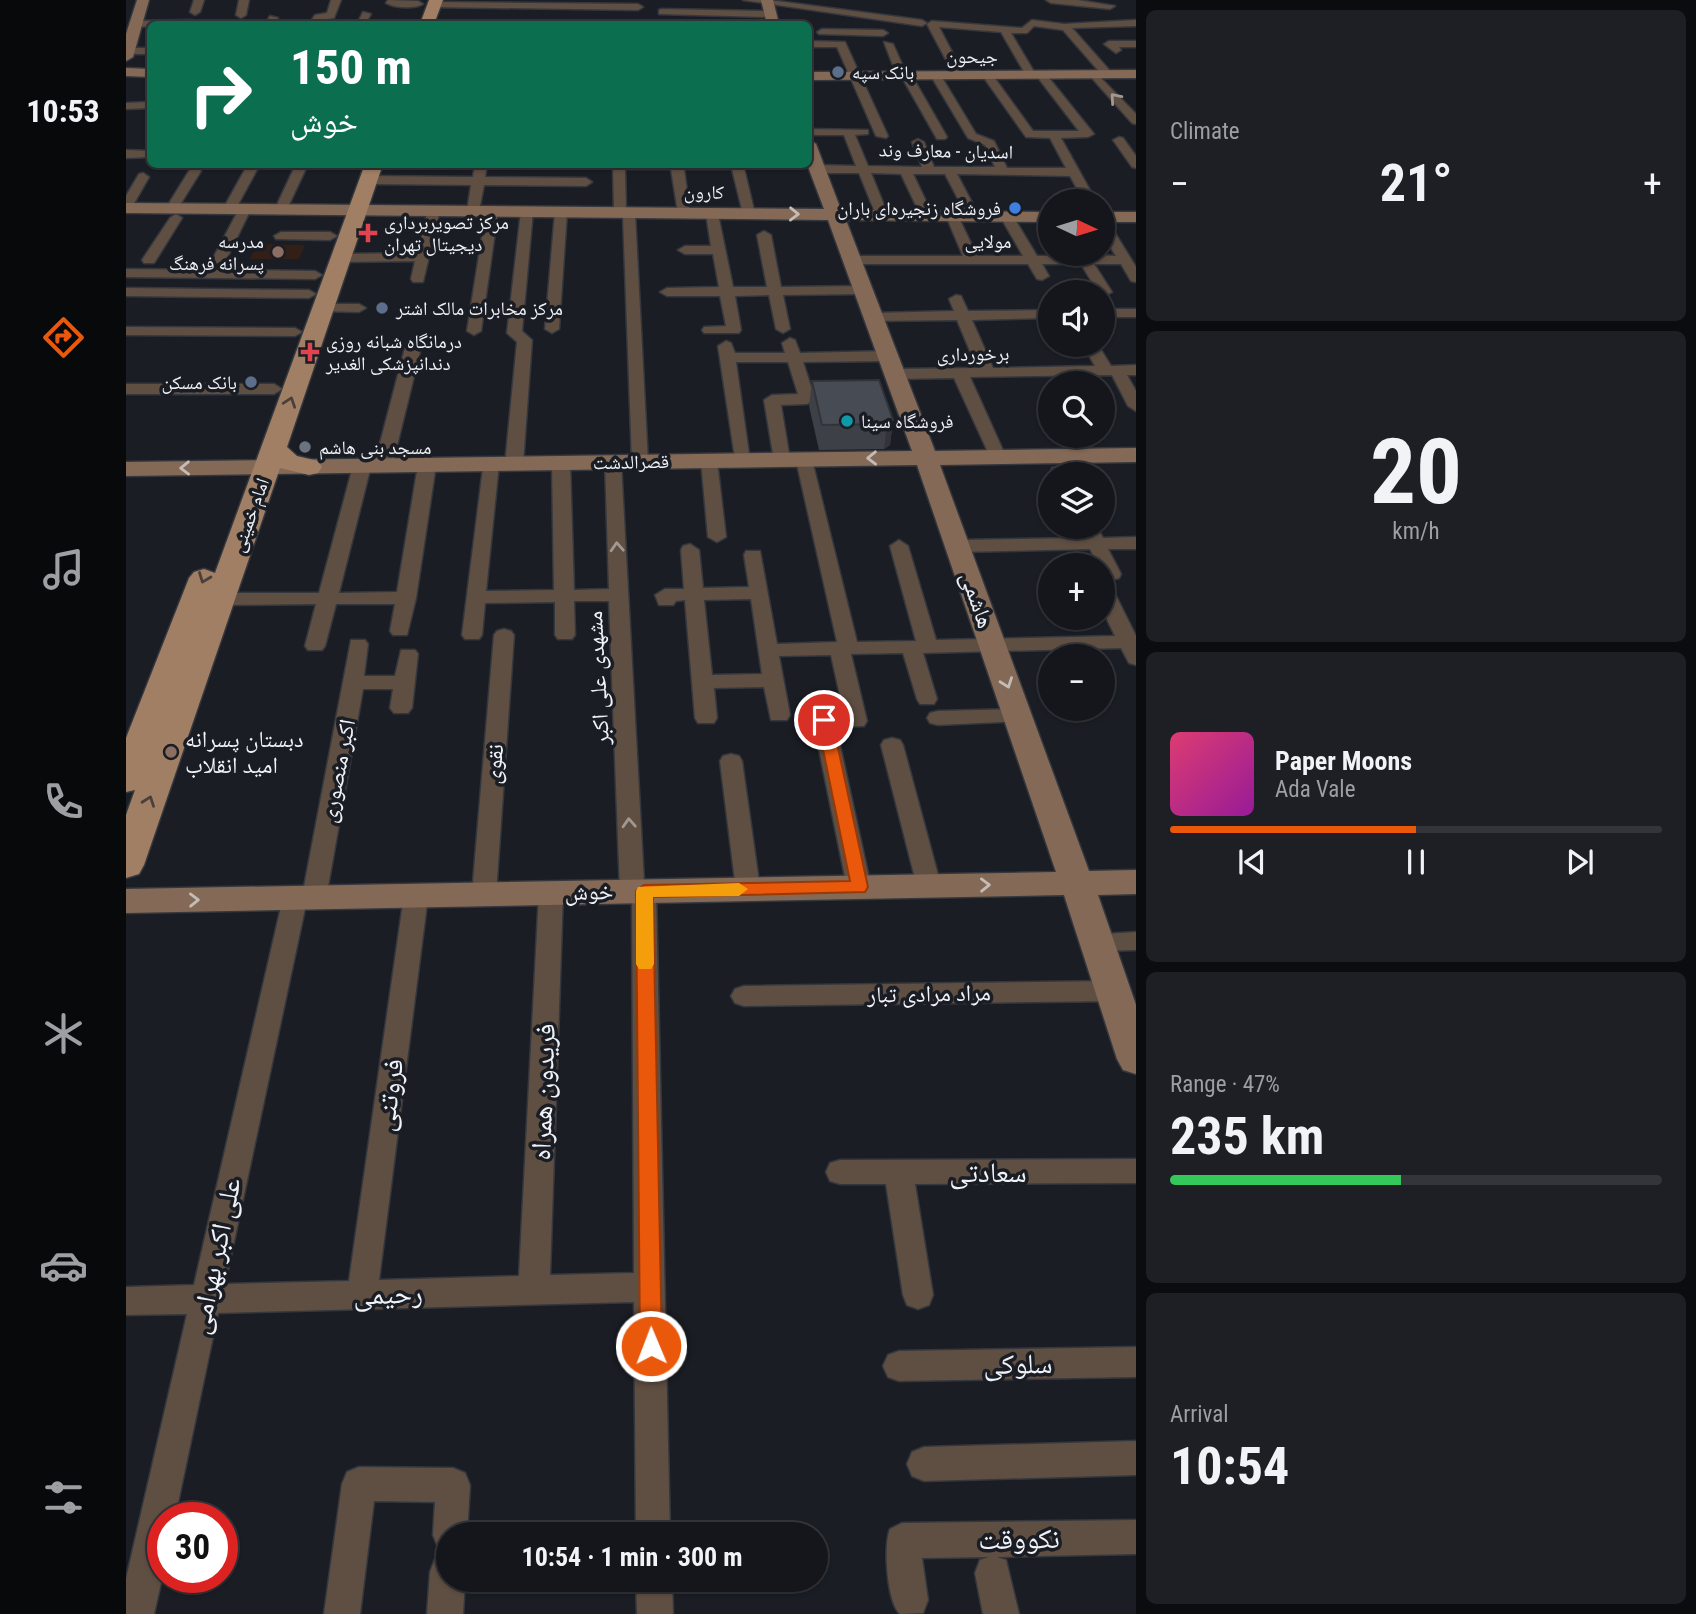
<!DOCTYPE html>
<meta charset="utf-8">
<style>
body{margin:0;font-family:"Roboto Condensed","Noto Naskh Arabic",sans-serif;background:#1d1f24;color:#f1f3f6;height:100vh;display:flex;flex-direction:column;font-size:26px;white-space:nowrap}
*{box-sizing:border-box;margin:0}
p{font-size:23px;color:#9d9fa3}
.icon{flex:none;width:38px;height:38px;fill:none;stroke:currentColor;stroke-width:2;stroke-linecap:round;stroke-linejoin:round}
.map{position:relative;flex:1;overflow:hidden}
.drawer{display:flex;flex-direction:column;gap:10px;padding:10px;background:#0b0c0f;width:560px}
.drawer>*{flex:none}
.banner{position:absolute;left:21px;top:21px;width:665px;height:147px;border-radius:10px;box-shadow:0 2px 5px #0004,0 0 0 2px #33353a;background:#0b6e4f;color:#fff;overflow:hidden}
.needle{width:46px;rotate:94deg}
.tools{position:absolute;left:912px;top:189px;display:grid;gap:14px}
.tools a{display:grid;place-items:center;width:77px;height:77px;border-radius:50%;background:#14161b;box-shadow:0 2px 5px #0004,0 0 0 2px #33353a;font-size:35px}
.speed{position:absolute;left:21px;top:1502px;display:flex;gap:14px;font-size:35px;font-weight:700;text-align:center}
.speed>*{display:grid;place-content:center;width:91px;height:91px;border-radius:50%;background:#14161b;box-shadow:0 2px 5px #0004,0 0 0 2px #33353a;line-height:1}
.speed .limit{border:10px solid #d22;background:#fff;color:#111}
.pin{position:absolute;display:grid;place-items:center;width:60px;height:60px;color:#fff;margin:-30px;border:4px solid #fff;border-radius:50%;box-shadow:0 2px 7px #0007}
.me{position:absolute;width:77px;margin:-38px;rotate:359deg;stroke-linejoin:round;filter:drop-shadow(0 0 5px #0008)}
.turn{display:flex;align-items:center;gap:24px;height:147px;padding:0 28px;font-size:32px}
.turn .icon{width:91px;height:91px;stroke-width:2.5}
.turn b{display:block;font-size:49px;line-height:60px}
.big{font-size:52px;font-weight:700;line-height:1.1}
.drawer .tile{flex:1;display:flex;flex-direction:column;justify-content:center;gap:10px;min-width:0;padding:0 24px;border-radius:10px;background:#1d1f24}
.drawer .dial{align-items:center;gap:0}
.dial b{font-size:91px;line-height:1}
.song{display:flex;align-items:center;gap:21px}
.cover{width:84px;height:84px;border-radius:10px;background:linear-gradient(135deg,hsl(340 70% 55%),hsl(300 70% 35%))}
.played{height:7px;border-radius:4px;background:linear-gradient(90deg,#ea580c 50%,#33353a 50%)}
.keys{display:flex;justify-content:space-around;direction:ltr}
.heat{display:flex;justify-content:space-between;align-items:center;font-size:38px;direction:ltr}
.charge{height:10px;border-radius:5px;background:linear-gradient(90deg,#34c759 47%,#33353a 0)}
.trip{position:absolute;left:310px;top:1522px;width:392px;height:70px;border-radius:35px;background:#14161b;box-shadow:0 2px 5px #0004,0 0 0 2px #33353a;font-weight:700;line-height:70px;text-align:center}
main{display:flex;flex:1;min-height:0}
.menu{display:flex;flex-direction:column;width:126px;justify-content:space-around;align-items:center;background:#08090b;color:#9d9fa3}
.menu .icon{width:49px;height:49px}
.menu .active{color:#ea580c}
.menu b{font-size:32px;color:#f1f3f6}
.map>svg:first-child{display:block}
</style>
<main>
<nav class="menu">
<b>10:53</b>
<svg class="icon active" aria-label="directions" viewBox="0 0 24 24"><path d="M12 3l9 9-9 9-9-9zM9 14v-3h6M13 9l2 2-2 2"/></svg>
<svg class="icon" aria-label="music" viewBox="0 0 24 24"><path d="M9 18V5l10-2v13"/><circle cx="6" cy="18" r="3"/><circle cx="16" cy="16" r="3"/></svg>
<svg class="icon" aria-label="phone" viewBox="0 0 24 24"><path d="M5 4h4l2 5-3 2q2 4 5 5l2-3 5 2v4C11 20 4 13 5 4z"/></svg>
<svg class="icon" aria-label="climate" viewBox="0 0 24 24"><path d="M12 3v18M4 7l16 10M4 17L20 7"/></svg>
<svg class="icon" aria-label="car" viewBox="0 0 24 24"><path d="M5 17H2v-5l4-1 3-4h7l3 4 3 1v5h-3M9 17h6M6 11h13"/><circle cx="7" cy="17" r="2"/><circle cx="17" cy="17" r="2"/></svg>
<svg class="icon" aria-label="filters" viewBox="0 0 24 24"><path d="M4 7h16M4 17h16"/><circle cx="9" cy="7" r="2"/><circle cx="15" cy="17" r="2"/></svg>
</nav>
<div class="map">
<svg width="1010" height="1614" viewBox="0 0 1010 1614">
<rect width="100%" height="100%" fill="#1a1d24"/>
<polygon fill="#311f18" points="131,244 179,245 173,259 124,259"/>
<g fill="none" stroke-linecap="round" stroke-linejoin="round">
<defs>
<g id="street">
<polygon points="68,0 78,0 74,12 69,15 64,12"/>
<polygon points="113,0 123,0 120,15 115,18 110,15"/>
<polygon points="205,0 215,0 208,18 195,20 192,24 183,24 189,15 201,13"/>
<path d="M262,0L292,1L297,4C289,9 268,8 260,3Z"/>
<polygon points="617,0 643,0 796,20 801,23 796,26"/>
<polygon points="920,0 952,0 989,6 984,9 925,3"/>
<polygon points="308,2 512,4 517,7 512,10 305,7 303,5"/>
<polygon points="536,9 642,11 647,14 642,17 533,14 533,10"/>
<polygon points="237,12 245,14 239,24 231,24"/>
<polygon points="144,16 152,18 147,24 139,24"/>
<polygon points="66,20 70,24 10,27 5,24 10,21"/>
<polygon points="906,20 938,24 1010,20 1010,26 946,28 985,72 985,76 977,76 937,30 908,26 901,33 885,33 910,75 919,73 968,134 962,137 935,138 970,201 958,201 944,176 831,174 853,216 847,220 841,216 819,174 787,174 807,216 801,220 795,216 775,174 745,173 762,215 756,219 750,215 733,173 692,173 686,169 692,165 730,166 718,135 682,135 682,129 742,130 742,134 729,135 742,166 796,167 786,142 792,139 798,142 808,167 869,167 859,145 842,138 805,76 810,73 815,76 850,134 868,141 881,168 940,168 924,138 900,137 856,75 865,73 907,131 953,131 910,75 901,77 875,32 813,27 838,75 833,78 828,75 801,24 806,21 896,28"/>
<polygon points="696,29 757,30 762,33 757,36 693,34 691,32"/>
<polygon points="682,41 719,42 762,136 760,138 750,136 711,47 682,47"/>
<polygon points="983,41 1010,41 1010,47 993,47 995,50 990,53 978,44"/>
<polygon points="758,42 767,44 780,73 786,76 821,137 819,139 811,139 777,79 771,76"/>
<polygon points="0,48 24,48 24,54 2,54"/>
<polygon points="969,72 1010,114 1010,124 1006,123 965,77 964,75"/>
<polygon points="24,102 24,108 0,109 0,103"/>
<polygon points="993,137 997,138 1010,156 1010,168 1006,167 987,140"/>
<polygon points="0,150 24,151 24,157 0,158"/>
<polygon points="122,164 134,164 108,212 98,212 97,209"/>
<polygon points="170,164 182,164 161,209 155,213 150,212 149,209"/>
<polygon points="349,164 361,164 359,177 460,178 466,182 460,186 358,185 353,211 347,215 341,211 345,185 243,184 237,180 243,176 347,177"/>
<polygon points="617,164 629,214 623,218 617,214 606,169 558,169 564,213 558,217 552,213 545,169 499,169 500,210 509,213 522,462 514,467 508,466 506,462 497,216 488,213 487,165"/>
<polygon points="69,167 75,171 52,208 51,211 41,211 40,208 63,171"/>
<polygon points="17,173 23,177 6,207 0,211 0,196 13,174"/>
<polygon points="119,205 125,209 100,260 98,263 88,263 86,260 113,209"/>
<polygon points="308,206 314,210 297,282 287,282 285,279 289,261 215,262 208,258 215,254 291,253 302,210"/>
<polygon points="366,207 372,211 355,331 348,335 341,331 360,211"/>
<polygon points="401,207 407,211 396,331 406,340 397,464 388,469 379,464 391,342 381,333 395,211"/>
<polygon points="435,208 441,212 433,329 426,333 419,329 429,212"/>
<polygon points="586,210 592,214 607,287 641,287 631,235 638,231 645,235 655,287 737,286 744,290 737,294 657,295 664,329 657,333 650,329 643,295 609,296 615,330 613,333 578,333 576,330 578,327 600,326 594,296 541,296 534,292 541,288 593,287 587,254 559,254 552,250 559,246 585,246 580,214"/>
<polygon points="826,212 832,216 851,256 897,256 874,216 880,212 885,213 911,256 949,256 948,254 990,256 976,234 976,219 981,220 1010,267 1010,282 1005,281 995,264 968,264 986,292 979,296 976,292 972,292 955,264 916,264 923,276 916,280 911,279 902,264 725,264 718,260 725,256 837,256 820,216"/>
<polygon points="50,214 56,218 30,260 28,263 18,263 16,260 44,218"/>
<polygon points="155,232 204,232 211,236 204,240 150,239 148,236"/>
<polygon points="0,269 189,271 196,275 189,279 0,277"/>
<polygon points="0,288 183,290 190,294 183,298 0,296"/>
<polygon points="830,295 835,296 842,311 924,310 924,318 846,320 867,368 969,366 957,345 972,345 985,366 1010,365 1010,375 1001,375 1010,391 1010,411 1002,406 986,375 844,377 880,457 872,462 866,461 828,378 769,379 761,374 769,369 851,368 831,320 747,321 740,317 747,313 828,311 823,299"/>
<polygon points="197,304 233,304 240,308 233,312 192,311 190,308 192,305"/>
<rect x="976" y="309" width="34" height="8"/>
<polygon points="0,327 169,328 176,332 169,336 0,335"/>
<polygon points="664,338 669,340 674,353 762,351 770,356 762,361 677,362 689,399 681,404 655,405 664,460 656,465 648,460 638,400 646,395 672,394 662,362 610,362 624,461 616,466 610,465 592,346 600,341 605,343 609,353 659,353 656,343"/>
<polygon points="287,343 295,348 266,466 257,471 251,470 248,466 279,348"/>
<polygon points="0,384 148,384 156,389 148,394 0,394"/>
<path d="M678,455L686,460L731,642L790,641L764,546L773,540L782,546L810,640L989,636L976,609V565H972L964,549L832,552L823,546L832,540L959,538L953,527H971L977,538L1010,537V549H982L995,574L993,578L977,582L986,588L1010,636V665L1003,663L995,648L797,653L811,699L808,704H794L791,699L777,653L725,654L741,721L738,726L710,727L745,887L742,893L733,896L724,893L721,887L687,720L690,715L718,714L705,655L653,656L664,715L661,720H645L638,687L588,688L591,718L588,723H572L569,718L559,600L550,601L547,605H533L529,595L539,589H558L555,550L557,546L564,544L573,550L577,588L623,587L618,555L620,551H634L651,644L711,642L670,460ZM625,599L636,674L586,675L578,600Z"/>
<polygon points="583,456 591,461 600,537 591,542 582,537 575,461"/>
<polygon points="487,457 495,462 518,882 527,885 530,891 544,1535 510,1535 508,1302 92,1313 49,1517 37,1517 37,1574 28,1614 0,1614 0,1579 61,1314 0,1315 0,1287 68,1285 157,898 160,892 169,889 177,892 225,640 239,640 242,644 238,676 269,676 275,650 289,650 292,654 286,708 282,713 268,713 264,708 267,689 237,689 200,898 197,904 188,907 180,904 99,1284 223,1281 278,896 281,890 290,887 299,890 302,896 253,1280 393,1276 413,893 416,887 425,884 434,887 437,893 424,1275 508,1273 506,901 497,898 494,892 483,601 448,601 449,635 446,639 432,639 429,635 429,602 359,603 356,635 353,639 339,639 336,635 358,460 370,460 373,464 360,591 428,590 426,463 435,458 444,463 448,590 483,589 479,462"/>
<polygon points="301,460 310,465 290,598 281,635 267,635 264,631 269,604 210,604 199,646 196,650 182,650 179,646 190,604 94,605 84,599 94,593 193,593 227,466 236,461 245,466 213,593 271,592 292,465"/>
<polygon points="932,467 938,468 942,474 925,474 926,468"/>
<polygon points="378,629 385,631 388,635 370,894 367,900 358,903 349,900 346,894 368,635 371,631"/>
<polygon points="892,709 900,711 903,716 900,721 812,725 804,723 801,718 804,713 812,711"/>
<polygon points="766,738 774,740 777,745 815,886 812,892 803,895 794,892 791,886 755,745 758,740"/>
<polygon points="605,754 613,756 616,761 634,889 631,895 622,898 613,895 610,889 594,761 597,756"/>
<polygon points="1010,932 1010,950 971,951 962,949 958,942 962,935"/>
<polygon points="987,981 996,984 1000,991 996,998 987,1001 618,1006 609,1003 605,996 609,989 618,986"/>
<polygon points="1010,1159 1010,1183 789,1184 807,1295 803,1305 792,1309 781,1305 777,1295 760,1184 714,1184 704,1181 700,1172 704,1163 714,1160"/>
<polygon points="1010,1347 1010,1377 773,1381 762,1377 757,1366 762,1355 773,1351"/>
<polygon points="1010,1441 1010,1475 798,1481 786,1476 781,1464 786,1452 798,1447"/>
<polygon points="233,1467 327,1468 339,1473 344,1485 341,1535 322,1535 322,1552 312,1547 307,1535 309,1502 248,1501 234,1614 198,1614 216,1484 221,1472"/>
<path d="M1010,1520V1554L871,1557L880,1560L893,1614H857L849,1573L854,1560L863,1557L796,1558L802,1600L797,1613L774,1614C761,1602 757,1545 764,1529L776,1523Z"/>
<polygon points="322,1554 322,1580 339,1580 337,1614 301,1614 304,1572 309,1559"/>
<polygon points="510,1580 546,1580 547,1614 511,1614"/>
</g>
<g id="secondary">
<polygon points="11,0 23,0 7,57 0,61 0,34"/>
<polygon points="635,0 647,0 653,24 641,24"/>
<polygon points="0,68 24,69 24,77 0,76"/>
<polygon points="1010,70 1010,78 682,80 682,72"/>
<polygon points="682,139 690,144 715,210 924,212 924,222 720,220 809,451 1010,448 1010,462 814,465 963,871 1010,870 1010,894 972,895 1010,1005 1010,1074 997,1070 991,1059 938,895 0,913 0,889 930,872 791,465 0,476 0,462 786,451 702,220 0,213 0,203 698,209 681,164"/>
<rect x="976" y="212" width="34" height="10"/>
</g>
<g id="primary">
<polygon points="303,0 317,0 308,24 294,24"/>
<polygon points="239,164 257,164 161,447 171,456 192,461 196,467 192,473 183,475 154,468 18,865 13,874 0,878 0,815 9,790 0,792 0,738 63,578 68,572 78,569 89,573"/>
</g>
</defs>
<use href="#street" stroke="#34373d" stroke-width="3"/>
<use href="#secondary" stroke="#34373d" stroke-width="3"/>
<use href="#primary" stroke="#34373d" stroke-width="3"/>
<use href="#street" fill="#5f4e42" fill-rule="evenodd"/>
<use href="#secondary" fill="#846a56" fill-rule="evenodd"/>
<use href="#primary" fill="#a17f65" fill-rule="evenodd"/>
</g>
<polygon fill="#3d4047" points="686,381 767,420 764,445 758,449 693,450 683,406"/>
<polygon fill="#32343a" points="767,420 764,445 758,449 761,424"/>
<polygon fill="#474b53" stroke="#32343a" stroke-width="2" points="753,380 767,420 761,424 696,425 686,381"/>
<defs><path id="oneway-chevron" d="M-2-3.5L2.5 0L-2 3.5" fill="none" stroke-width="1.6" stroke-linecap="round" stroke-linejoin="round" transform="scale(1.75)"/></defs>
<g stroke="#a09893">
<use href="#oneway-chevron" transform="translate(989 98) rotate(-131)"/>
<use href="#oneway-chevron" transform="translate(491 547) rotate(-93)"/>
<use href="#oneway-chevron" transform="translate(503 823) rotate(-93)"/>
</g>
<g stroke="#c4bcb7">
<use href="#oneway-chevron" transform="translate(668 214) rotate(1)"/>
<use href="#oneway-chevron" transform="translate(746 458) rotate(179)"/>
<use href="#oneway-chevron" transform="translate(59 468) rotate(179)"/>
<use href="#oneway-chevron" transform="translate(881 683) rotate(70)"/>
<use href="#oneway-chevron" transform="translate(859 885) rotate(-1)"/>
<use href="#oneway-chevron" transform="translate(68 900) rotate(-1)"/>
</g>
<g stroke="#493f3b">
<use href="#oneway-chevron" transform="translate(164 402) rotate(-71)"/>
<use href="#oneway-chevron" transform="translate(78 578) rotate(111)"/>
<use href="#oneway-chevron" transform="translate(23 801) rotate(-70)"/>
</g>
<polygon fill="#ea580c" stroke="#983908" stroke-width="2" points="698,716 706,720 742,887 739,892 527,897 536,1346 533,1353 525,1356 517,1353 514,1346 510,891 518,885 724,881 691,720"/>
<polygon fill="#f59e0b" points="613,883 622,889 613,896 527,897 528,964 525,969 513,969 510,964 510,891 512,887"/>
<g fill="#5c6f8a" stroke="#1a1d24" stroke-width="2.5">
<circle cx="712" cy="72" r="7"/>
<circle cx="256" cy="308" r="7"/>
<circle cx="125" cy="382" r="7"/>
</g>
<circle fill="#3f7fe0" stroke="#1a1d24" stroke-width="2.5" cx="889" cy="208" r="7"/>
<g fill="#e0444e" stroke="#1a1d24" stroke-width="2.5">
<path d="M238.5 222.5h7v7h7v7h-7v7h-7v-7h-7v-7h7z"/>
<path d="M180.5 341.5h7v7h7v7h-7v7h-7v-7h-7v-7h7z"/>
</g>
<g fill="#8d6e63" stroke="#1a1d24" stroke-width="2.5">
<circle cx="152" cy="252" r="7"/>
<circle cx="45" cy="752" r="7"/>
</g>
<circle fill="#0f9aa8" stroke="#1a1d24" stroke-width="2.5" cx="721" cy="421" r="7"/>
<circle fill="#6b7280" stroke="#1a1d24" stroke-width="2.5" cx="179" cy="447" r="7"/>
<g text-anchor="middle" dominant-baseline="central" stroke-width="7" stroke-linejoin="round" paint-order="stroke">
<g font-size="19" fill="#eff2f7" stroke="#1a1d24">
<text x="846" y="56">جیحون</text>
<text transform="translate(820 151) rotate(1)">اسدیان - معارف وند</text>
<text transform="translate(578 192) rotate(1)">کارون</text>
<text x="862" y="241">مولایی</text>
<text transform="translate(847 354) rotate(-1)">برخورداری</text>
<text transform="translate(505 462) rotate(-1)">قصرالدشت</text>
<text transform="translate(124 515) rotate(-70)">امام خمینی</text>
</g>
<g font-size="19" fill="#eff2f7" stroke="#1a1d24" text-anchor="start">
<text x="726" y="72">بانک سپه</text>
<text x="875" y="208" text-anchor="end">فروشگاه زنجیره‌ای باران</text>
<text x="258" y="222">مرکز تصویربرداری<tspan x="258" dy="22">دیجیتال تهران</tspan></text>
<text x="138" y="241" text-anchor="end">مدرسه<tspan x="138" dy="22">پسرانه فرهنگ</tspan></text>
<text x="270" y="308">مرکز مخابرات مالک اشتر</text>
<text x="200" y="341">درمانگاه شبانه روزی<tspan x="200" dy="22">دندانپزشکی الغدیر</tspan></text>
<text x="111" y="382" text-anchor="end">بانک مسکن</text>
<text x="735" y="421">فروشگاه سینا</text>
<text x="193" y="447">مسجد بنی هاشم</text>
</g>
<g font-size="23" fill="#eff2f7" stroke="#1a1d24">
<text transform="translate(851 600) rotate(71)">هاشمی</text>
<text transform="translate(472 678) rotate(-93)">مشهدی علی اکبر</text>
<text transform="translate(368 764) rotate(-85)">نقوی</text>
<text transform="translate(212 771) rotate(-79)">اکبر منصوری</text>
<text transform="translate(463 892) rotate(-1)">خوش</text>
<text transform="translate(803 994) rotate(-1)">مراد مرادی تبار</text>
</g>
<g font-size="23" fill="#eff2f7" stroke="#1a1d24" text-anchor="start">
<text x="59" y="739">دبستان پسرانه<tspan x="59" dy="26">امید انقلاب</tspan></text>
</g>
<g font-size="28" fill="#eff2f7" stroke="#1a1d24">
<text transform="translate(417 1092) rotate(-88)">فریدون همراه</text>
<text transform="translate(263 1095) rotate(-82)">فروتنی</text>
<text x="862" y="1172">سعادتی</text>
<text transform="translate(89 1256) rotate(-78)">علی اکبر بهرامی</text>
<text transform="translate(262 1294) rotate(-2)">رحیمی</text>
<text transform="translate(892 1364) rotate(-1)">سلوکی</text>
<text transform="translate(893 1539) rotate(-1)">نکووقت</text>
</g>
</g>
</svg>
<div class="tools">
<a><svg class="needle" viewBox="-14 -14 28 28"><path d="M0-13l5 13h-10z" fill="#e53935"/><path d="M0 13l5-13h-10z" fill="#9d9fa3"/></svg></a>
<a><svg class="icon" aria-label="sound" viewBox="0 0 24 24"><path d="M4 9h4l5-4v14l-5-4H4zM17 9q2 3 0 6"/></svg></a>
<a><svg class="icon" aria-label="search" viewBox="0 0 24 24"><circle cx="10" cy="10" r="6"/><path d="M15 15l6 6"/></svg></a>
<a><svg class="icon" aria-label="layers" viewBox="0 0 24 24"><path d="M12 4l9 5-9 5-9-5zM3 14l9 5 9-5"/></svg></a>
<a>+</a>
<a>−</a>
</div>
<div class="speed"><div class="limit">30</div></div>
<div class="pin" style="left:698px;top:720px;background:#d93025"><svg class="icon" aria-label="arrive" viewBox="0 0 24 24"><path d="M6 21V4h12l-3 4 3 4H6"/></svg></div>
<svg class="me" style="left:525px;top:1346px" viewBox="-20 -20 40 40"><circle r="17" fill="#ea580c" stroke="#fff" stroke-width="3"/><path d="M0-11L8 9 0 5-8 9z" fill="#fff"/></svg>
<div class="trip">10:54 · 1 min · 300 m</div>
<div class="banner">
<div class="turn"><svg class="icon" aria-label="right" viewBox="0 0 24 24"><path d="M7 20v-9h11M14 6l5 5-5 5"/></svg><div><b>150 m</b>خوش</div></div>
</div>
</div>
<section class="drawer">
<div class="tile"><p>Climate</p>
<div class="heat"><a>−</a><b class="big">21°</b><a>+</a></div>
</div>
<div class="tile dial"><b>20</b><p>km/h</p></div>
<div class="tile">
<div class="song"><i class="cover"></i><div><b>Paper Moons</b><p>Ada Vale</p></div></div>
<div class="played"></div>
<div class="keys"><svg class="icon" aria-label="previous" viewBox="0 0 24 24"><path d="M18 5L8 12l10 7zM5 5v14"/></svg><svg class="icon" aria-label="pause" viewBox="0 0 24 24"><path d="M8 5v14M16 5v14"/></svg><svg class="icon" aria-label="next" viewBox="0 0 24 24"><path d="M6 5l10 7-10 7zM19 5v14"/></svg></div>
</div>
<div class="tile"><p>Range · 47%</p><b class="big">235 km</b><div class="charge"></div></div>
<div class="tile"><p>Arrival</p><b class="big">10:54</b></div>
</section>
</main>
